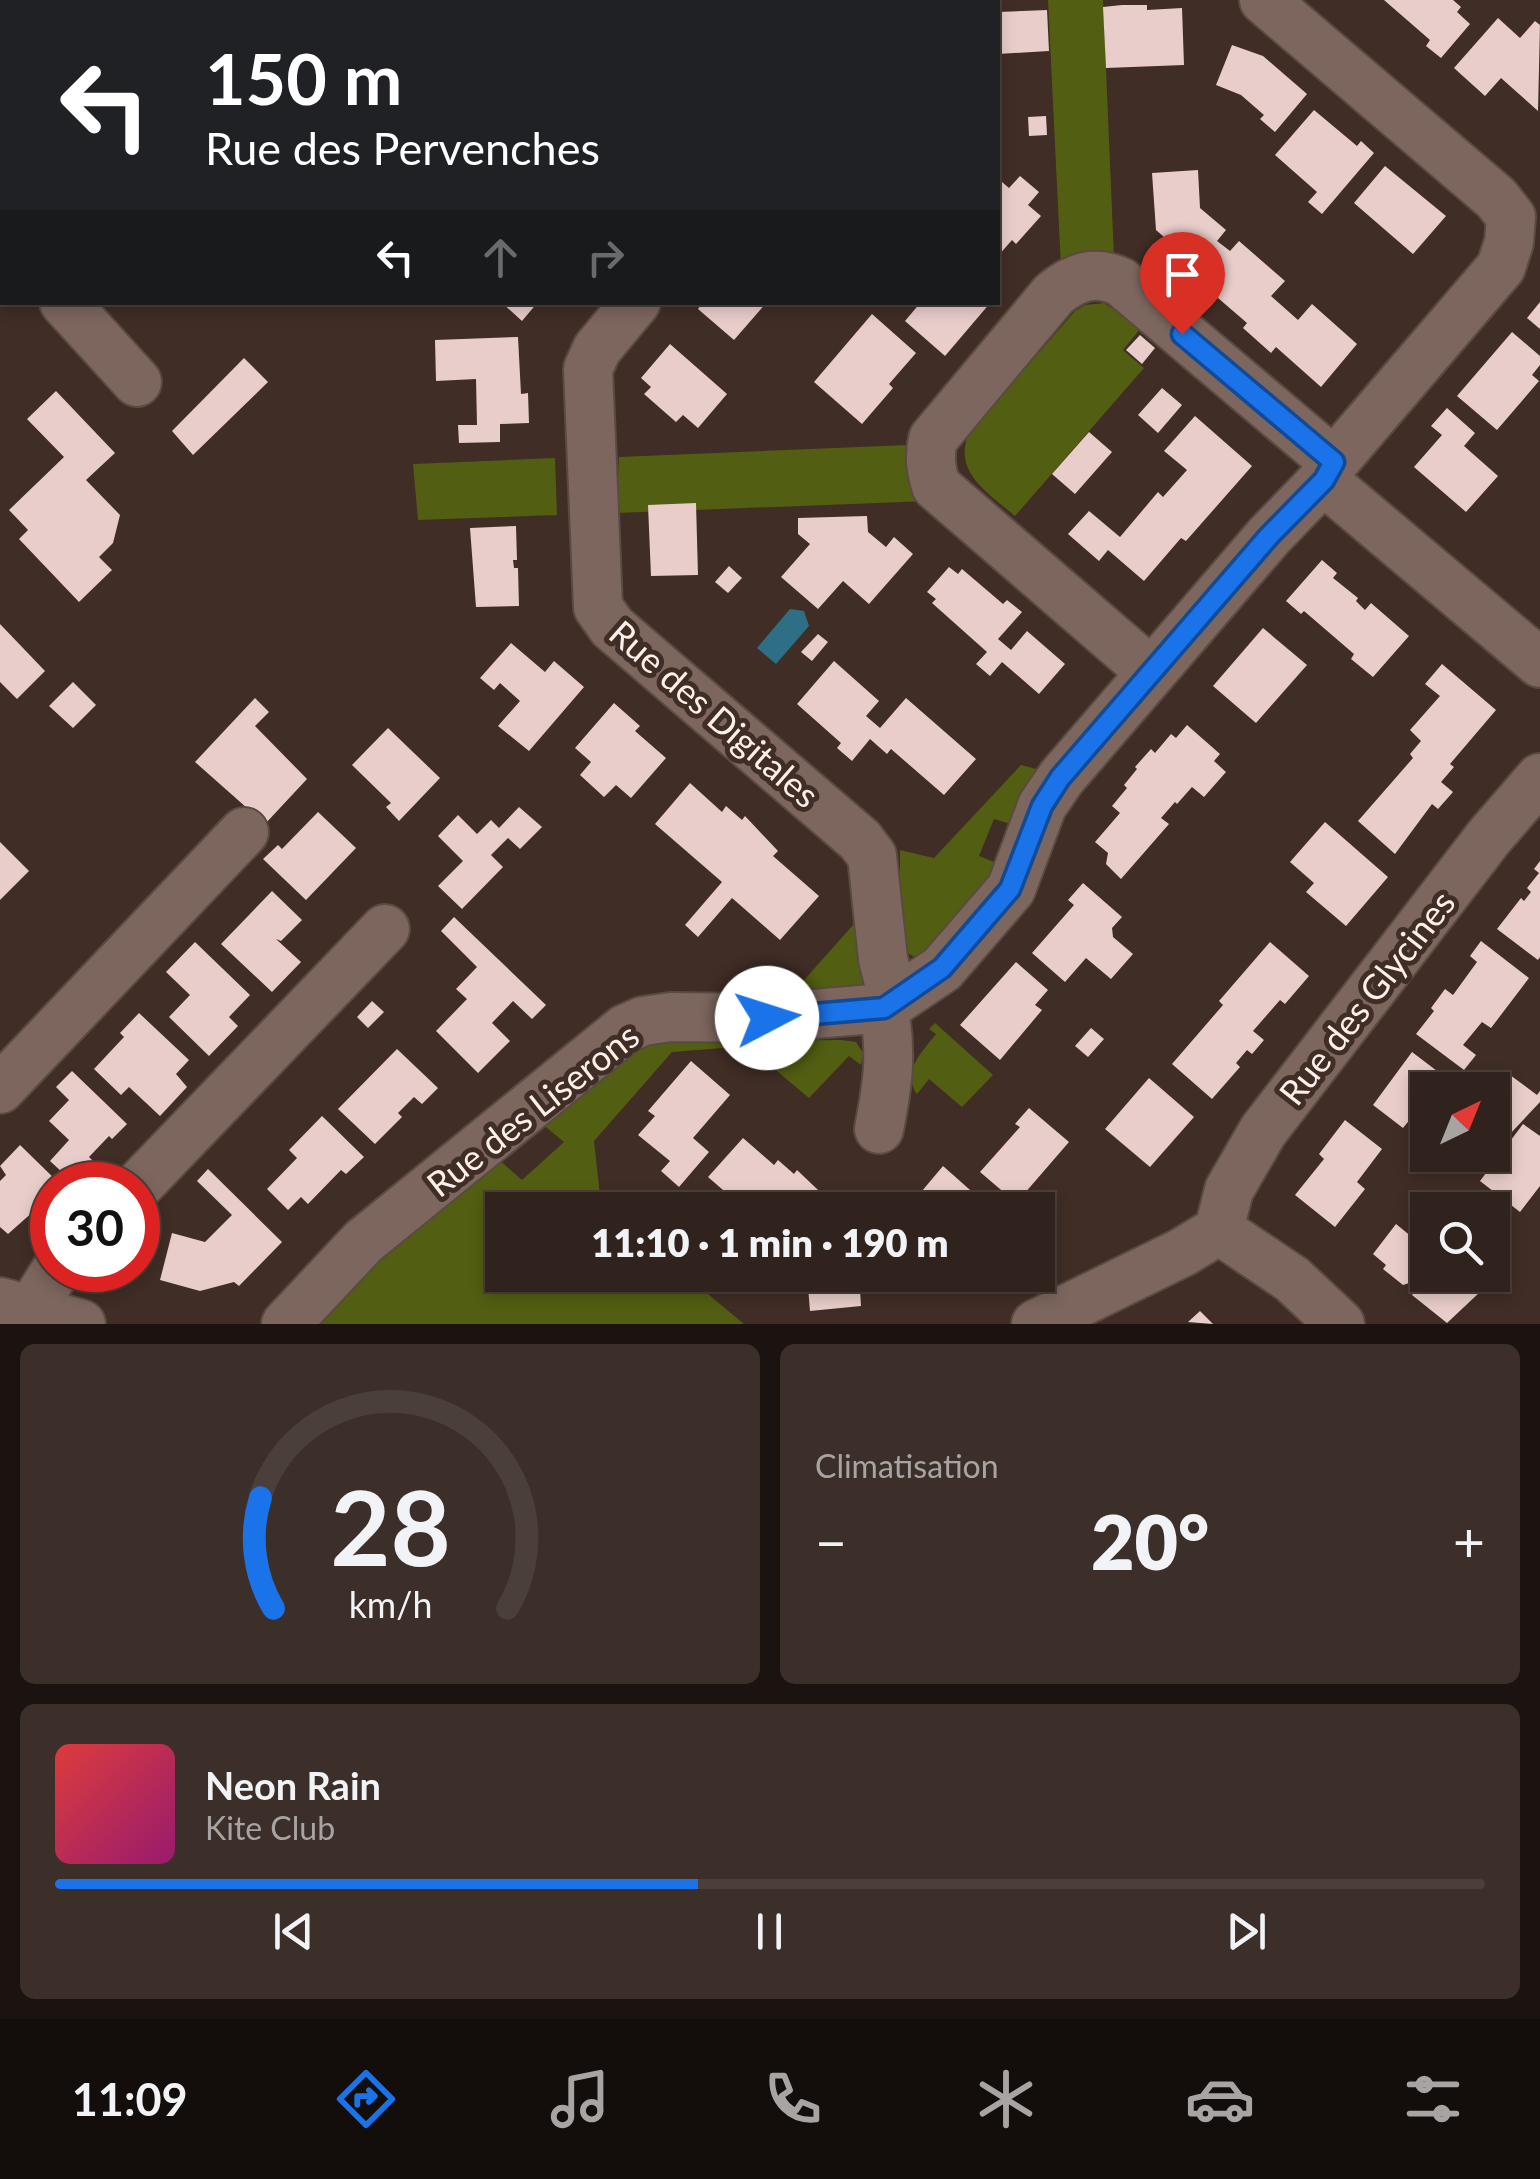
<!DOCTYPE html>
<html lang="fr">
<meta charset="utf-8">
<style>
body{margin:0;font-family:Lato,sans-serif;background:#3c2f29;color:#f1f3f6;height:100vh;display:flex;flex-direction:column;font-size:38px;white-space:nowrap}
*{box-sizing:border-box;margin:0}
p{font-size:32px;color:#a8a4a3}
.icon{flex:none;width:55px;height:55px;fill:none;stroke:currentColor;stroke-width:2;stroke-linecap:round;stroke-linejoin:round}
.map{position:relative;height:1324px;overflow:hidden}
.drawer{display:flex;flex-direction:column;gap:20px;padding:20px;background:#1a130f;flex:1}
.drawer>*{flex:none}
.banner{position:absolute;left:0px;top:0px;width:1000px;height:305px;box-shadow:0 5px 15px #0003,0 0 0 2px #4b3f3b;background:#202124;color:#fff;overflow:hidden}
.needle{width:65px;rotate:43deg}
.buttons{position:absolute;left:1410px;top:1072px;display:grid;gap:20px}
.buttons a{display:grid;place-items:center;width:100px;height:100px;border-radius:0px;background:#30221c;box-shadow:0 5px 15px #0003,0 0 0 2px #4b3f3b;font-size:50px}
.speed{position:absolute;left:30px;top:1162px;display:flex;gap:20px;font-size:50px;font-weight:700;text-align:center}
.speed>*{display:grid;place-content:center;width:130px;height:130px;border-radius:50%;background:#30221c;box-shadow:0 5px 15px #0003,0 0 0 2px #4b3f3b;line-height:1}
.speed .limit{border:15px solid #d22;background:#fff;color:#111}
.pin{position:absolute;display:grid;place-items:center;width:85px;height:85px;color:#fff;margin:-102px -42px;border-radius:50% 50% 50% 0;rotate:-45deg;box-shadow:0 0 10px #0007}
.pin .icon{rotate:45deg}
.me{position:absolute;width:110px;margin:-55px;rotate:85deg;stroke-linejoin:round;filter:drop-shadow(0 0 8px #0008)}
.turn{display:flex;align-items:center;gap:35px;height:210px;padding:0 40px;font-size:45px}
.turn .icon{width:130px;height:130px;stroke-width:2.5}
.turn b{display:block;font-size:70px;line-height:85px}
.lanes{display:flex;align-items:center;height:95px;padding:0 40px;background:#0003;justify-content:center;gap:50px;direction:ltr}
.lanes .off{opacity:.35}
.big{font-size:75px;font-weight:800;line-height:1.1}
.drawer .card{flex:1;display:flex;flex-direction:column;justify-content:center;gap:15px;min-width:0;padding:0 35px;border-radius:15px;background:#3c2f29}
.drawer .dial{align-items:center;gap:0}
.dial svg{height:260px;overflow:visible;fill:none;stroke:#4b3f3b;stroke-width:7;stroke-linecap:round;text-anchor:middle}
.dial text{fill:#f1f3f6;stroke:none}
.song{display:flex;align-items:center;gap:30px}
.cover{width:120px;height:120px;border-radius:15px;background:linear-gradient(135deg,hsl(0 70% 55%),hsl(320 70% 35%))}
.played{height:10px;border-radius:5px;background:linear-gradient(90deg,#1a73e8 45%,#4b3f3b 45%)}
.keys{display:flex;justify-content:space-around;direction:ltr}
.heat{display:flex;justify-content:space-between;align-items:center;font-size:55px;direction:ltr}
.drawer .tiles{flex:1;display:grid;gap:20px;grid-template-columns:1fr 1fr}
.card:last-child{grid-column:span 2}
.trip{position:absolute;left:485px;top:1192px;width:570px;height:100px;border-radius:0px;background:#30221c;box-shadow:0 5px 15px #0003,0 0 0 2px #4b3f3b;font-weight:800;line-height:100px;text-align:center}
.tabs{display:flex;height:160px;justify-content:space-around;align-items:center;background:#130e0b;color:#a8a4a3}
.tabs .icon{width:70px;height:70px}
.tabs .selected{color:#1a73e8}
.tabs b{font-size:45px;color:#f1f3f6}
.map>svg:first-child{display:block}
</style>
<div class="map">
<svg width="1540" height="1324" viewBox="0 0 1540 1324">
<rect width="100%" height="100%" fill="#402d25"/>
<g fill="#525e11">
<polygon points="1048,0 1103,0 1114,257 1061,268"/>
<path d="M1104,303L1141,328L1123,350L1144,368L1015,516C988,493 952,472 969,433L1075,311L1085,305Z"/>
<polygon points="907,445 909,483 928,501 616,513 619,457"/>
<polygon points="555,458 557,515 418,520 413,464"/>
<polygon points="1021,765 1048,772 1021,827 994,819 979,856 1007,867 919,960 900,948 900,850 934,858"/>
<polygon points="862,915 867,971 861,986 788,998"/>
<path d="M935,1023L993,1075L962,1107L929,1079L917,1094C901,1072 922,1052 936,1034L929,1029Z"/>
<polygon points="841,1040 856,1042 863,1053 861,1065 849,1056 809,1098 747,1046 672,1052 594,1141 601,1205 607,1210 502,1210 502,1275 685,1275 744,1324 317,1324 361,1274 497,1158 522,1180 564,1142 541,1123 646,1042"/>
</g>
<polygon fill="#2e6f85" points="790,609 804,611 809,626 776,664 757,648"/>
<g fill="#e8cdca">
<polygon points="1384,0 1453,0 1461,7 1457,12 1470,24 1441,58 1426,46 1430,40"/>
<polygon points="1122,5 1147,5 1147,10 1182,8 1184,65 1106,68 1103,7"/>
<polygon points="1047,10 1049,51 998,54 998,12"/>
<polygon points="1498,18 1520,38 1535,21 1540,25 1538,111 1501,78 1485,96 1454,68"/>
<polygon points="1232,45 1263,56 1307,94 1275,132 1260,119 1264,115 1241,95 1216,85"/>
<polygon points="1314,110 1357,146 1361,141 1374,153 1322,214 1308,202 1317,192 1275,155"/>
<polygon points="1046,116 1047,135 1029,136 1028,117"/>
<polygon points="1385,166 1446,216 1413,254 1354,203"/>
<polygon points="1198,170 1200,208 1226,230 1217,241 1230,251 1239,241 1285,281 1271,296 1298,320 1312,304 1357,344 1321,387 1276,347 1271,353 1243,328 1247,323 1189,273 1196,265 1156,230 1152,173"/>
<polygon points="1020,176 1039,192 1028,205 1041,216 1016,244 1012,240 998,256 998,187 1002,182 1009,188"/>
<polygon points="501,302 538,302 522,321"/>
<polygon points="703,302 767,302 734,340 698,309"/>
<polygon points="921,302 991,302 945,356 905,321"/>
<polygon points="1540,302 1540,329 1527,318"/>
<polygon points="872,314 916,353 889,384 893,388 862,424 814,382"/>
<polygon points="1512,332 1540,356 1540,365 1532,375 1539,381 1497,430 1457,396"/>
<polygon points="1140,335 1155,348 1142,364 1126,350"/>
<polygon points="518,337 521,394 528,393 529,423 500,424 500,442 459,443 458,425 477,425 476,379 436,381 435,340"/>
<polygon points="670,344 727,394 698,428 683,415 676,422 644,394 651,387 641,378"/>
<polygon points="244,358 268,382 193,455 172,431"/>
<polygon points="1162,388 1182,405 1158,433 1138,415"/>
<polygon points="56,391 115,453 86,480 120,515 113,543 99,557 112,570 79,602 19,539 28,530 9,510 64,457 27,419"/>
<polygon points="1447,408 1475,433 1464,446 1498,476 1466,512 1414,467 1442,435 1431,426"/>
<polygon points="1195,416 1252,466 1186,541 1181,538 1144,581 1108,550 1099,561 1068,534 1089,511 1120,537 1158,492 1163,497 1187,470 1164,451"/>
<polygon points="1089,432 1112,452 1075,494 1052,474"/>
<polygon points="696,503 698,575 651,576 648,505"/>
<polygon points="867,516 868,532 886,547 894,537 913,554 869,604 843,581 818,609 781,577 810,544 798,534 798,518"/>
<polygon points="516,526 517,560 513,560 514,568 518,568 519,606 476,607 470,528"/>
<polygon points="1322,560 1337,573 1333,578 1358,598 1356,601 1365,610 1371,603 1409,636 1373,677 1351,659 1354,654 1304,611 1301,614 1286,601"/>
<polygon points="729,566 742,578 728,593 715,582"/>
<polygon points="949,567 958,574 962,569 1003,604 1007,600 1022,612 998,639 1011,650 1027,631 1065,664 1039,694 1002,662 990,676 976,664 987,652 932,603 936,599 927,592"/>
<polygon points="0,624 45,671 17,699 0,682"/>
<polygon points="1263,628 1307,665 1256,723 1213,686"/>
<polygon points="818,634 828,642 812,661 801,652"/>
<polygon points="511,643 545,672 554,661 584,687 529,751 498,726 520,701 500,683 494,690 480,678"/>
<polygon points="834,661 879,701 866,716 880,728 906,698 976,759 944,795 891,749 887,754 870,739 852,761 837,748 841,743 797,704"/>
<polygon points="1442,664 1496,710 1450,764 1454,767 1441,782 1453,792 1438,809 1432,804 1395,854 1358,821 1413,758 1410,754 1421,741 1410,730 1440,696 1425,684"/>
<polygon points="73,682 96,705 73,728 49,706"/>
<polygon points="255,698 269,712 255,726 307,779 265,824 195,762"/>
<polygon points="614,703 640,726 635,731 666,758 631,798 616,785 604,797 580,775 591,762 575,748"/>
<polygon points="1187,725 1220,754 1214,761 1226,772 1204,797 1192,787 1177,804 1175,802 1161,818 1169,824 1121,879 1106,864 1108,853 1095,842 1120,813 1112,806 1127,788 1124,785 1137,769 1135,767 1151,749 1155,753 1171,734 1176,738"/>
<polygon points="388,728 440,778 399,821 386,807 391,803 352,765"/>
<polygon points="690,783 722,812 726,806 742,820 745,816 778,851 773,856 819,896 780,940 732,898 698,937 685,925 722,882 655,824"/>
<polygon points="519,807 542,827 520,849 508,838 491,855 503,867 462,909 438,886 463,861 438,836 458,815 477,834 491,820 499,828"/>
<polygon points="318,812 356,848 306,900 263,859 278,845 282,849"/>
<polygon points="1325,822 1388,877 1346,926 1306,892 1314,883 1290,862"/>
<polygon points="0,842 29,871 0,900"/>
<polygon points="1540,861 1540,957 1538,960 1497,929 1521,898 1524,901 1531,892 1527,888 1539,873 1534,869"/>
<polygon points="1083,883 1122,917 1112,928 1113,937 1133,954 1111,979 1086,958 1065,982 1032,953 1074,905 1068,900"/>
<polygon points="272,891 302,920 281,941 276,939 301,962 272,992 221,944"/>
<polygon points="454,917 546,1005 532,1019 513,1001 492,1023 510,1041 478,1073 436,1031 467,999 456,989 477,967 441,931"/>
<polygon points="1481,941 1529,978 1491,1028 1482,1022 1463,1045 1476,1055 1464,1070 1416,1034 1434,1011 1431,1008 1445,989 1453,995 1477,962 1470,956"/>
<polygon points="195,942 250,995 229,1017 238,1026 209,1056 169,1017 190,995 166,972"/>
<polygon points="1270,942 1309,976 1285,1004 1280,1000 1253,1031 1264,1040 1252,1054 1247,1050 1236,1063 1240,1067 1212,1099 1172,1064 1223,1005 1219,1001"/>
<polygon points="1016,962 1048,990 1035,1005 1042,1010 1000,1060 960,1025"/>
<polygon points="372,1001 384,1012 368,1028 357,1017"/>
<polygon points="139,1013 189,1060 176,1074 187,1087 160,1116 129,1087 121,1095 94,1069 124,1037 120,1033"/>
<polygon points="1091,1028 1104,1039 1088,1057 1075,1046"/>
<polygon points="397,1049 438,1088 422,1104 414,1097 398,1113 402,1117 375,1144 338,1109"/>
<polygon points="1412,1052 1462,1090 1428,1090 1428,1097 1403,1128 1373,1105"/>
<polygon points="691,1061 730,1095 693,1138 709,1152 679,1187 661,1171 670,1161 638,1135 655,1116 648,1111"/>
<polygon points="72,1071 127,1124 112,1139 109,1136 89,1157 101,1169 84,1185 76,1185 50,1161 69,1140 49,1121 69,1100 56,1087"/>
<polygon points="1510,1075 1537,1095 1540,1091 1540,1102 1510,1134 1492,1121 1492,1098"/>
<polygon points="1149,1078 1194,1117 1150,1167 1105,1129"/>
<polygon points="1029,1108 1069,1142 1024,1194 1007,1195 980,1172 1020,1127 1015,1124"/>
<polygon points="322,1116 364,1157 346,1174 341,1170 308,1204 301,1197 288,1210 267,1189 297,1158 289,1150"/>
<polygon points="1345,1120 1382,1149 1357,1182 1365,1189 1335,1227 1295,1195 1324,1159 1319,1154"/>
<polygon points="1523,1124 1540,1136 1540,1186 1520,1212 1480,1181"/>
<polygon points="743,1138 774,1165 778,1160 794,1174 797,1170 836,1207 833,1210 746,1210 708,1177"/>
<polygon points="20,1145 61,1185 52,1185 52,1195 8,1234 0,1227 0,1181 6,1175 0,1166"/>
<polygon points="943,1166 978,1197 967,1210 906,1210"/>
<polygon points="208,1169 282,1242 239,1286 234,1282 200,1291 160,1280 172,1233 205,1242 232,1215 197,1181"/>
<polygon points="1396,1224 1428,1250 1428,1275 1460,1275 1480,1292 1447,1323 1412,1295 1417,1289 1409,1283 1403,1285 1383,1269 1386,1265 1373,1254"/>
<polygon points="807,1275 859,1275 861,1306 810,1311"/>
<polygon points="1200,1311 1213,1324 1188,1322"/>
</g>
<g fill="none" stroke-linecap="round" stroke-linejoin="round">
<defs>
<g id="minor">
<polyline points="892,2 895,0"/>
<polyline points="0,233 2,235"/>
<polyline points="64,302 137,382"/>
<polyline points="636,302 597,349 588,369 598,607 612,627 860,840 872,856 883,959 894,1002"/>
<polyline points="1323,480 1540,663"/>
<path d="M1150,671L936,486C931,469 929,457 933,439L1054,294C1076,276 1095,270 1121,282L1334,462"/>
<polyline points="0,1089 244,832"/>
<path d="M879,1129C888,1083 892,1055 884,1008"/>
<polyline points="138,1186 385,929"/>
<polyline points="1219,1230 1229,1190 1263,1131 1489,837 1540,778"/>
<polyline points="1219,1230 1292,1279 1340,1324"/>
<polyline points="0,1302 81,1324"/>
<polyline points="31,1310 56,1270"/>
<polyline points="286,1324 363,1242 625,1029 643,1021 671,1017 767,1018 884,1008 942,969 1011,889 1042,806 1061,778 1269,536 1323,480 1334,462 1501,267 1509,242 1511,217 1496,198 1264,0"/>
<polyline points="1036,1324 1183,1252 1219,1230"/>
</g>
</defs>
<use href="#minor" stroke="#5a4a42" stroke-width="52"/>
<use href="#minor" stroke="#7c665d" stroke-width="48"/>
</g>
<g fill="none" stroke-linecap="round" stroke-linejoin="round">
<defs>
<polyline id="route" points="767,1018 884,1008 942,968 1010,889 1042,806 1060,778 1269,536 1324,480 1334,462 1182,334"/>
</defs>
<use href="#route" stroke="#114b97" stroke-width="25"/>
<use href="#route" stroke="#1a73e8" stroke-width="18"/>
</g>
<g text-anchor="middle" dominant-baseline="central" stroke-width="10" stroke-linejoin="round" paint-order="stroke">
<g font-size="35" fill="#fdf0eb" stroke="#402d25">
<text transform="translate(715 713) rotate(41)">Rue des Digitales</text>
<text transform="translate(1366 997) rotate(-52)">Rue des Glycines</text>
<text transform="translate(532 1109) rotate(-38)">Rue des Liserons</text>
</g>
</g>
</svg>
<div class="buttons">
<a><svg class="needle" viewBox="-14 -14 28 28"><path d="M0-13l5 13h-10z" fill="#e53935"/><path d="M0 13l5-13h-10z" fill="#a8a4a3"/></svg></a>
<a><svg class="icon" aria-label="search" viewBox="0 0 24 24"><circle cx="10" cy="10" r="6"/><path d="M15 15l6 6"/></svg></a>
</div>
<div class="speed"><div class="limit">30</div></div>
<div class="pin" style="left:1182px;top:334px;background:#d93025"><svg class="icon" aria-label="arrive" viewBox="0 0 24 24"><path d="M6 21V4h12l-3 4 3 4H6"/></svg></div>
<svg class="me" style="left:767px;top:1018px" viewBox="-20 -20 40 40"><circle r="19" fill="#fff"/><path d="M0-13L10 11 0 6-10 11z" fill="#1a73e8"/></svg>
<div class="trip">11:10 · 1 min · 190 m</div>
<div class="banner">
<div class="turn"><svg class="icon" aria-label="left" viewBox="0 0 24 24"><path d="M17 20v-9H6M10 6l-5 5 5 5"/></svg><div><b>150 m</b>Rue des Pervenches</div></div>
<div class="lanes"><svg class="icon" aria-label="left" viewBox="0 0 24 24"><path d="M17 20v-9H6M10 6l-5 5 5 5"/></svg><svg class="icon off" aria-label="ahead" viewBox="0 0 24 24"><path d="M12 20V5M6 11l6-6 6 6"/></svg><svg class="icon off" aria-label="right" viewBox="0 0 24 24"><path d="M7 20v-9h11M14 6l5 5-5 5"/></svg></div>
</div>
</div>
<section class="drawer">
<div class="tiles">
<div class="card dial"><svg viewBox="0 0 100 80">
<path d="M14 69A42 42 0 1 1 86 69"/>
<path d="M14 69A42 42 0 0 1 10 35" stroke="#1a73e8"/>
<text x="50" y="56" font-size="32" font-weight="700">28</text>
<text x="50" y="72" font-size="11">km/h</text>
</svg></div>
<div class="card"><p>Climatisation</p>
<div class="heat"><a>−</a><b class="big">20°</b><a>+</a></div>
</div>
<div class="card">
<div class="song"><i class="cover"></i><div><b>Neon Rain</b><p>Kite Club</p></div></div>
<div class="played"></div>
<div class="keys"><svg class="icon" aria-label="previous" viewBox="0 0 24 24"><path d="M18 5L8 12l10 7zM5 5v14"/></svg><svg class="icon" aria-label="pause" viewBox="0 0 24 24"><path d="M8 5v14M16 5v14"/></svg><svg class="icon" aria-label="next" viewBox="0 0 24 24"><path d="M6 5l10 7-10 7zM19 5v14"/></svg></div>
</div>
</div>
</section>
<nav class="tabs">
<b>11:09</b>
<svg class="icon selected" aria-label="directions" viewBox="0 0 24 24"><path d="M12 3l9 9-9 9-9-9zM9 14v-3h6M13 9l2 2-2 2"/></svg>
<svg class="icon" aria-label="music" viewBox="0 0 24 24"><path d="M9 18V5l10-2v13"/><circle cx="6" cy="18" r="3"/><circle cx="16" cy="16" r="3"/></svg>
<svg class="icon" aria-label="phone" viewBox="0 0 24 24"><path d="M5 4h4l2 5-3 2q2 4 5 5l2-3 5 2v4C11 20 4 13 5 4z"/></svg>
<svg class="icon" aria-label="climate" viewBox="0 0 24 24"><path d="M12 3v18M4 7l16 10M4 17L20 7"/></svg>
<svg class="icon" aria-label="car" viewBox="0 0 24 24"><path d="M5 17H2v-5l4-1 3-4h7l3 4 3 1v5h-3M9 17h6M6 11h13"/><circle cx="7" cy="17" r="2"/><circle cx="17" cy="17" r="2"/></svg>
<svg class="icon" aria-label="filters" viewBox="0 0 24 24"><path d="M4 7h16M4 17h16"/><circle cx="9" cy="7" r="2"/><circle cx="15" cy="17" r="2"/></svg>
</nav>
